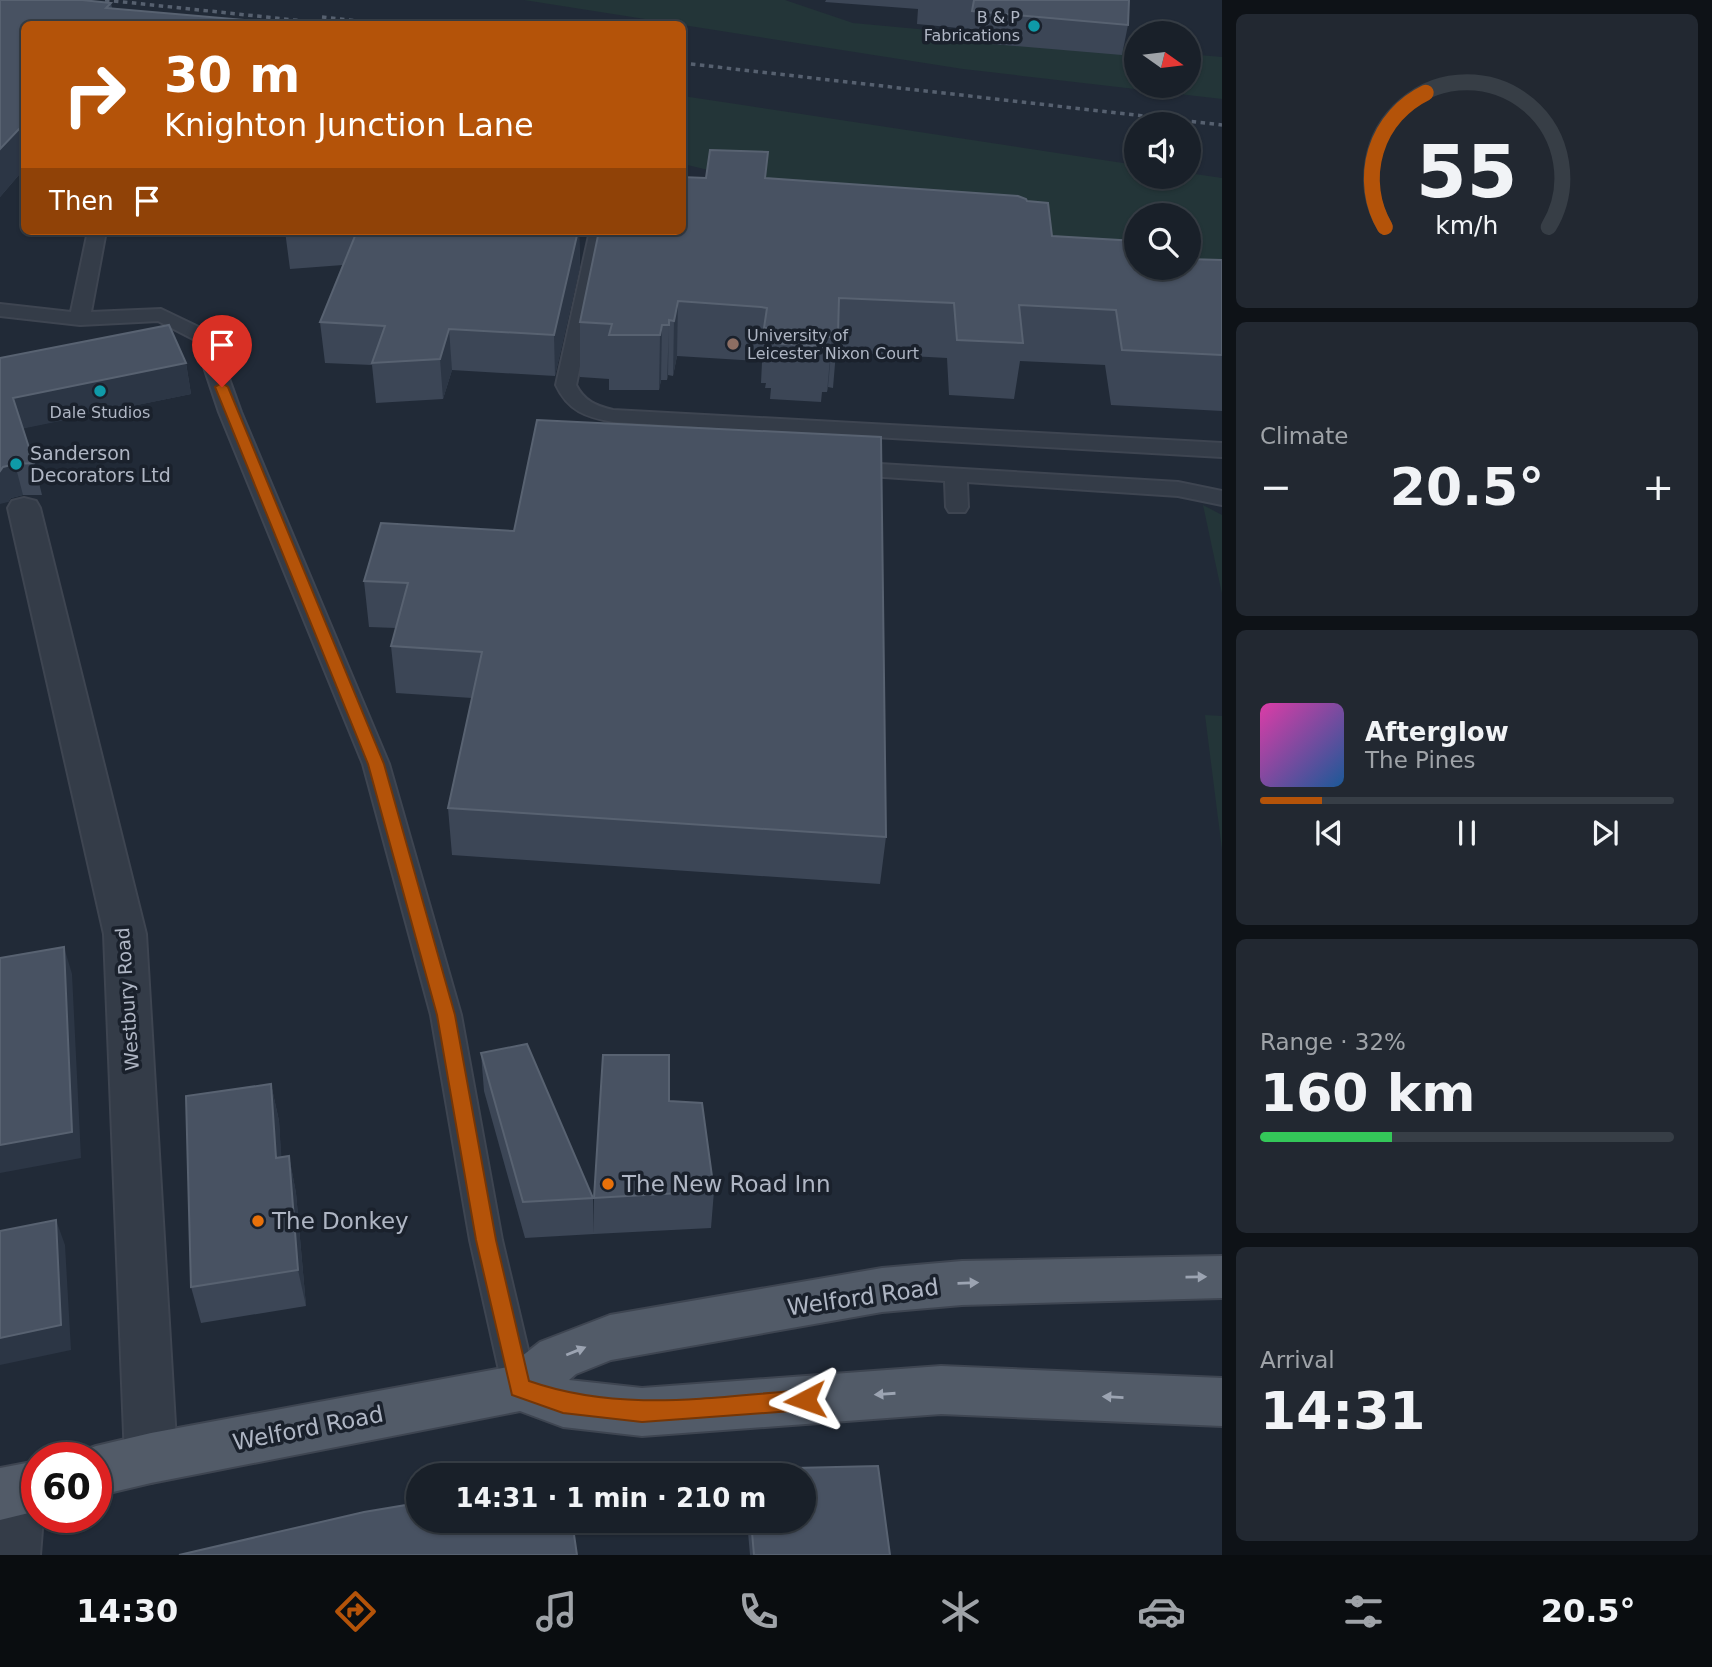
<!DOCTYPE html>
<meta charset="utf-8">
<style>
body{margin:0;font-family:"DejaVu Sans",sans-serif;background:#222831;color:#f1f3f6;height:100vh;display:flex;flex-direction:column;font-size:26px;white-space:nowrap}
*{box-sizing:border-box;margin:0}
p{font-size:23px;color:#9fa3a8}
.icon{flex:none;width:38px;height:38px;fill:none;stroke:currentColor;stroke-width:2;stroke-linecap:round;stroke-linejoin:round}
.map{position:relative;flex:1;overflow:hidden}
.panel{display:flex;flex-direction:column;gap:14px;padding:14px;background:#0e1217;width:490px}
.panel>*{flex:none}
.banner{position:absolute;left:21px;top:21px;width:665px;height:214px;border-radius:10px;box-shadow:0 2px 5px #0004,0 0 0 2px #373e46;background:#b45309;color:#fff;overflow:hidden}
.needle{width:46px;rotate:104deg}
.tools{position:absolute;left:1124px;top:21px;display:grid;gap:14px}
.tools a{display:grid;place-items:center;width:77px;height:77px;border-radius:50%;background:#192029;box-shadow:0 2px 5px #0004,0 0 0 2px #373e46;font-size:35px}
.speed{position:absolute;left:21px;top:1442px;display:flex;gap:14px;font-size:35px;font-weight:700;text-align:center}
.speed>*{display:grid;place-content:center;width:91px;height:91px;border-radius:50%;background:#192029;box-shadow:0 2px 5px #0004,0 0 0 2px #373e46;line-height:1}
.speed .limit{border:10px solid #d22;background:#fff;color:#111}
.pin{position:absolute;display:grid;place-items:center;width:60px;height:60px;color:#fff;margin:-72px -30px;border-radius:50% 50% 50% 0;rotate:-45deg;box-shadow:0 0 7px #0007}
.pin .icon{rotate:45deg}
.me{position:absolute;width:77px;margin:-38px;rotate:266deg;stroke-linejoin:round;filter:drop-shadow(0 0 5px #0008)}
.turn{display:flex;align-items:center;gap:24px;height:147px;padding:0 28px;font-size:32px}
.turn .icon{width:91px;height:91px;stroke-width:2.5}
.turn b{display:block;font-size:49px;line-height:60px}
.then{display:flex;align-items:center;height:66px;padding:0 28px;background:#0003;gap:14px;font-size:26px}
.big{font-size:52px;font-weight:600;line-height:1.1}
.panel .widget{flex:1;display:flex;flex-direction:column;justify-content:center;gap:10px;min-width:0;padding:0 24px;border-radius:10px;background:#222831}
.panel .dial{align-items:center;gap:0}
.dial svg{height:182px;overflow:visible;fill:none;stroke:#373e46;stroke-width:7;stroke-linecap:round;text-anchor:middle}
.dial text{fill:#f1f3f6;stroke:none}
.song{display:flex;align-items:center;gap:21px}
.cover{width:84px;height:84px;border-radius:10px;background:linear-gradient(135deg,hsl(320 70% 55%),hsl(210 70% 35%))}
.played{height:7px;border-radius:4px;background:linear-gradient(90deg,#b45309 15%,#373e46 15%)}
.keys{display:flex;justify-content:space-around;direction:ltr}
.heat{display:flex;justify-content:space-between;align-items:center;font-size:38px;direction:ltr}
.charge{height:10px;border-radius:5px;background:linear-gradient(90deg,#34c759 32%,#373e46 0)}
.trip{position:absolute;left:406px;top:1463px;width:410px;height:70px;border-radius:35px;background:#192029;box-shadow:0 2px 5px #0004,0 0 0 2px #373e46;font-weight:600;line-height:70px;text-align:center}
.dock{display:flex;height:112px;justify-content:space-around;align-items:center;background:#0a0d10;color:#9fa3a8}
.dock .icon{width:49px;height:49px}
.dock .current{color:#b45309}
.dock b{font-size:32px;color:#f1f3f6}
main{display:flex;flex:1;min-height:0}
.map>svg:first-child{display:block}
</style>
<main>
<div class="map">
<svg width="1222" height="1555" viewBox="0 0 1222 1555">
<rect width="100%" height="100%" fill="#212a37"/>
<g fill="#233538">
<polygon points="524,0 785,0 853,23 1136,49 1136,86 1188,86 1188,54 1222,57 1222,99 963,69"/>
<polygon points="683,96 1136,165 1136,177 1188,177 1188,173 1222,178 1222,281 1188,268 1188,215 1136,215 1136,265 966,230 683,164"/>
<polygon points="1203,505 1222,515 1222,594"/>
<polygon points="1205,715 1222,716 1222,850"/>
</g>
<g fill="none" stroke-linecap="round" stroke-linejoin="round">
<defs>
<g id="service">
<polygon points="88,231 106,231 91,312 161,309 211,333 214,337 241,412 389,764 461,1015 502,1240 537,1388 532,1399 520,1404 508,1399 503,1388 470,1240 431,1015 363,764 219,412 195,340 158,321 80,325 0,316 0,304 71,312"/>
<path d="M590,231H608L576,385C584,401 596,406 613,410L1222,443V457L613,422C586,417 568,411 556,385Z"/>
<polygon points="846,462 1178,482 1222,491 1222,505 1178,496 967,482 968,507 965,512 949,512 946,507 945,481 838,474 835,469 838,464"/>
</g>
<g id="minor">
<polygon points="24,498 36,501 40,508 146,934 177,1458 170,1476 151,1483 132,1476 125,1458 104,934 8,508 12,501"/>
<polygon points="18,1465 37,1472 37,1517 43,1517 40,1555 0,1555 0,1472"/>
</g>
<g id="primary">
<polygon points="1222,1256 1222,1298 962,1305 882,1312 611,1360 576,1374 569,1380 642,1388 941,1366 1222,1378 1222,1426 941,1414 642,1436 563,1427 520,1411 151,1483 96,1496 96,1458 75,1458 77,1453 96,1446 151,1433 508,1367 540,1342 610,1315 882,1268 962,1261"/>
<polygon points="37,1461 37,1511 0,1520 0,1468"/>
</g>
</defs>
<use href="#service" stroke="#3e4551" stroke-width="4"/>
<use href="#minor" stroke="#3e4551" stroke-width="4"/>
<use href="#primary" stroke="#3e4551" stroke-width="4"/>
<use href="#service" fill="#343c48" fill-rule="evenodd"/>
<use href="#minor" fill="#343c48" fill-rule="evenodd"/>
<use href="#primary" fill="#525b68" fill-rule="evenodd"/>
<g stroke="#56606f" stroke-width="3.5" stroke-dasharray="4.5 4.5" stroke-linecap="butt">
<polyline points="105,0 332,24"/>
<polyline points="322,17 386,24"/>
<polyline points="682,63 1222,125"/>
</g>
</g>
<g fill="#3c4656">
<polygon points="0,0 111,3 112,8 24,24 24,169 0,197"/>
<polygon points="826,0 1129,0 1128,25 1122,55 968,42 969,29 917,24 918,9 825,2"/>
<polygon points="706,178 766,179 1027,201 1052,236 1136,268 1222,260 1222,411 1111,405 1105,365 1020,361 1014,399 949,395 947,358 836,352 833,388 828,387 827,392 822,392 821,402 770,399 771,388 765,388 766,383 761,383 762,362 758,361 677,356 673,376 668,375 667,380 661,380 659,390 609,390 609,379 580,377 580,322 682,231"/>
<polygon points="285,231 579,231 580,266 555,376 452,370 443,399 376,403 372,365 325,363 320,322 343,265 290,269"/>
<polygon points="0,358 186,363 191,394 23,428 34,463 42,495 23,495 11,498 8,502"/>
<polygon points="381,523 886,837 880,884 452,855 448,808 472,698 396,693 391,646 396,628 369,627 364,581"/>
<polygon points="481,1053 593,1198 594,1234 525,1238 484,1091"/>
<polygon points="271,1084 279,1121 281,1157 289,1156 296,1193 306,1306 201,1323 191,1287"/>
<polygon points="669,1101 714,1191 711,1228 594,1234 594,1198"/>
<polygon points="878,1466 890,1555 750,1555 747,1521 803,1521 803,1475 746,1475 747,1469"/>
</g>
<g fill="#2c3645">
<polygon points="19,129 24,154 24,169 0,197 0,149"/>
<polygon points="578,231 579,231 580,266 555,376 554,335"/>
<polygon points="678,301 677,356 673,376 674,321"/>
<polygon points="669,320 668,375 667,380 669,325"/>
<polygon points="662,325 661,380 659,390 660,335"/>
<polygon points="449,329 452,370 443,399 440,359"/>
<polygon points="833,332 828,387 827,392 832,337"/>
<polygon points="186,363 191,394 21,429 13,398"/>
<polygon points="15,464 23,495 11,498 8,502 0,504 0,471 3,467"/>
<polygon points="64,947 72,974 81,1158 0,1173 0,1145"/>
<polygon points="271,1084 279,1121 284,1195 276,1158"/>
<polygon points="289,1156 296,1193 306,1306 298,1270"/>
<polygon points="56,1220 65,1245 71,1350 0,1365 0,1338"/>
</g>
<g fill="#485262" stroke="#586271" stroke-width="2">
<polygon points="0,0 82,0 111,3 106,8 292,24 24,24 24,129 19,129 0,149"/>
<polygon points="974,0 1129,0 1128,25 972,11"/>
<polygon points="710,150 768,152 765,178 1018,196 1026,199 1027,201 1048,203 1052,236 1136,241 1136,268 1188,268 1188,259 1222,260 1222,355 1122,350 1116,310 1019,305 1023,343 957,340 954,303 839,298 838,333 833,332 832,337 826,337 826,347 774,343 775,333 769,333 769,328 764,328 767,308 761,307 678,301 674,321 669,320 669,325 662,325 660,335 609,335 612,324 580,322 599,231 682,231 682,177 706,178"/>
<polygon points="357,231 578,231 554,335 449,329 440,359 372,363 385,326 320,322"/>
<polygon points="169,325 186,363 13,398 34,463 15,464 3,467 0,471 0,358"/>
<polygon points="537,420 881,437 886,837 448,808 482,652 391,646 408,583 364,581 381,523 514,531"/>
<polygon points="64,947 72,1132 0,1145 0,958"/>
<polygon points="527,1044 593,1198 523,1202 481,1053"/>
<polygon points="603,1055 669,1055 669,1101 702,1103 714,1191 594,1198"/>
<polygon points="271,1084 276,1158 289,1156 298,1270 191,1287 186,1096"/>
<polygon points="56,1220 61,1325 0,1338 0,1231"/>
<polygon points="878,1466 890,1555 754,1555 751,1521 803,1521 803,1475 747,1475 747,1469"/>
<polygon points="418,1503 418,1521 572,1521 577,1555 179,1555 364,1512"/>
</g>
<defs><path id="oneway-solid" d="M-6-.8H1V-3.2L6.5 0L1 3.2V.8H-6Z" transform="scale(1.75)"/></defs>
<g fill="#9ca4b2">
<use href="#oneway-solid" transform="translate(1196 1277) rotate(-1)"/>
<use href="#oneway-solid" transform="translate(968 1283) rotate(-2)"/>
<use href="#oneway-solid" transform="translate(576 1351) rotate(-22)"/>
<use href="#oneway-solid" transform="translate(885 1394) rotate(176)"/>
<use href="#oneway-solid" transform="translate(1113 1397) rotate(-177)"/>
</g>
<path fill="#b45309" stroke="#753606" stroke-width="2" d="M222,383L228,387L384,764L455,1015L496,1240L529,1381C621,1413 710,1397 805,1390L812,1393L816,1400L812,1407L805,1410L642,1422L563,1413L512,1395L476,1240L437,1015L368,764L215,387Z"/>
<g fill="#0f9aa8" stroke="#1a212c" stroke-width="2.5">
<circle cx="1034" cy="26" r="7"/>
<circle cx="100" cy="391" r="7"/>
<circle cx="16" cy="464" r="7"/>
</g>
<circle fill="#8d6e63" stroke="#1a212c" stroke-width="2.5" cx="733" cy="344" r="7"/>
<g fill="#e8710a" stroke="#1a212c" stroke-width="2.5">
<circle cx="608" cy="1184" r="7"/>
<circle cx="258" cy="1221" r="7"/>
</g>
<g text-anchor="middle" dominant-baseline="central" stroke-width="7" stroke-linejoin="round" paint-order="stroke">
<g font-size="16" fill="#afb6c4" stroke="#1a212c" text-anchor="end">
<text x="1020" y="17">B &amp; P<tspan x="1020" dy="18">Fabrications</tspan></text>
<text x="747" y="335" text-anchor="start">University of<tspan x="747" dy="18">Leicester Nixon Court</tspan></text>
<text x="100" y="412" text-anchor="middle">Dale Studios</text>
</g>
<g font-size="19" fill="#afb6c4" stroke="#1a212c" text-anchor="start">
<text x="30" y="453">Sanderson<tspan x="30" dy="22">Decorators Ltd</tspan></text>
</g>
<g font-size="19" fill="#afb6c4" stroke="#1a212c">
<text transform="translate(127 999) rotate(-94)">Westbury Road</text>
</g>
<g font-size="23" fill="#afb6c4" stroke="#1a212c" text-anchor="start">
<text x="622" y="1184">The New Road Inn</text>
<text x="272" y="1221">The Donkey</text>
</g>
<g font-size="23" fill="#afb6c4" stroke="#1a212c">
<text transform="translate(863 1297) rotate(-8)">Welford Road</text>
<text transform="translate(308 1428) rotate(-11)">Welford Road</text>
</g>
</g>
</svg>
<div class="tools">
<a><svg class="needle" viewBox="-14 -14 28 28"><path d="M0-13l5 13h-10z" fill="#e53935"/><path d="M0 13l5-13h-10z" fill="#9fa3a8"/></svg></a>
<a><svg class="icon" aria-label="sound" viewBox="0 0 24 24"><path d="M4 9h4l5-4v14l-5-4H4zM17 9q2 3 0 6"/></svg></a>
<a><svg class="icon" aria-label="search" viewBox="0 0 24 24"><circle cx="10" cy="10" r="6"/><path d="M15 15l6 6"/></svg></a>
</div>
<div class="speed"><div class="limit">60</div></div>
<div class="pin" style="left:222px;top:387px;background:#d93025"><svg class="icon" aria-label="arrive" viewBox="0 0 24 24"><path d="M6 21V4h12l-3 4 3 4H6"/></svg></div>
<svg class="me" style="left:805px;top:1400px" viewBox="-20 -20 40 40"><path d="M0-17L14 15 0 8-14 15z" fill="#b45309" stroke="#fff" stroke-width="4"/></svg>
<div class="trip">14:31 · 1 min · 210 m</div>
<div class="banner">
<div class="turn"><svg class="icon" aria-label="right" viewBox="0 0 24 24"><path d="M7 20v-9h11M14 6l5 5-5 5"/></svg><div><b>30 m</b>Knighton Junction Lane</div></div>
<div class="then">Then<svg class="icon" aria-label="arrive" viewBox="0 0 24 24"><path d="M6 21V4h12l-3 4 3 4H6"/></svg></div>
</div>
</div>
<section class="panel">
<div class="widget dial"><svg viewBox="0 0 100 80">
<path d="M14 69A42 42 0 1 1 86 69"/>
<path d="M14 69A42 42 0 0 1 32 10" stroke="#b45309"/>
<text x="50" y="56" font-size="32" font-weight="700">55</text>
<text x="50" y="72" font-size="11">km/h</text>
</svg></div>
<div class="widget"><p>Climate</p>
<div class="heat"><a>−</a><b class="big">20.5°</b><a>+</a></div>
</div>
<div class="widget">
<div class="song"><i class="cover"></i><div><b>Afterglow</b><p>The Pines</p></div></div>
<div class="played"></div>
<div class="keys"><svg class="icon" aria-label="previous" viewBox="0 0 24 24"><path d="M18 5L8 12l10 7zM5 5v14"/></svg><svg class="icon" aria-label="pause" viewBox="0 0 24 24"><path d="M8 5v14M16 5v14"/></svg><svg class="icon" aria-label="next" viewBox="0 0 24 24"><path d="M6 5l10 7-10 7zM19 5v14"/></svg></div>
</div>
<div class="widget"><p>Range · 32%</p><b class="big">160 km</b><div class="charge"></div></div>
<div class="widget"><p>Arrival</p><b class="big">14:31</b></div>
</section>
</main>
<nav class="dock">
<b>14:30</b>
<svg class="icon current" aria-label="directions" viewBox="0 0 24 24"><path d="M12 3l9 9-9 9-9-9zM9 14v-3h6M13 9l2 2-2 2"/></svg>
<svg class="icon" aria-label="music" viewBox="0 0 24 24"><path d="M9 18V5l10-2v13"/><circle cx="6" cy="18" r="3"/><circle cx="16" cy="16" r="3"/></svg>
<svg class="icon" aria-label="phone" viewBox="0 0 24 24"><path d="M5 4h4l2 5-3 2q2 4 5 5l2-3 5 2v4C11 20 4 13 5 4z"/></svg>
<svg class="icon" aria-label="climate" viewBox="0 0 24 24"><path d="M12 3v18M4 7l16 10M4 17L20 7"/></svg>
<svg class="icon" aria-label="car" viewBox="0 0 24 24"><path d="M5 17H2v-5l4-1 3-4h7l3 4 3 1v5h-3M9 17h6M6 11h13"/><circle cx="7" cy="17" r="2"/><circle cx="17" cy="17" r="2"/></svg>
<svg class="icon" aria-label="filters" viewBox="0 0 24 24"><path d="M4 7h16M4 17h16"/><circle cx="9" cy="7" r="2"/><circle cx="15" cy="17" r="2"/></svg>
<b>20.5°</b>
</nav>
